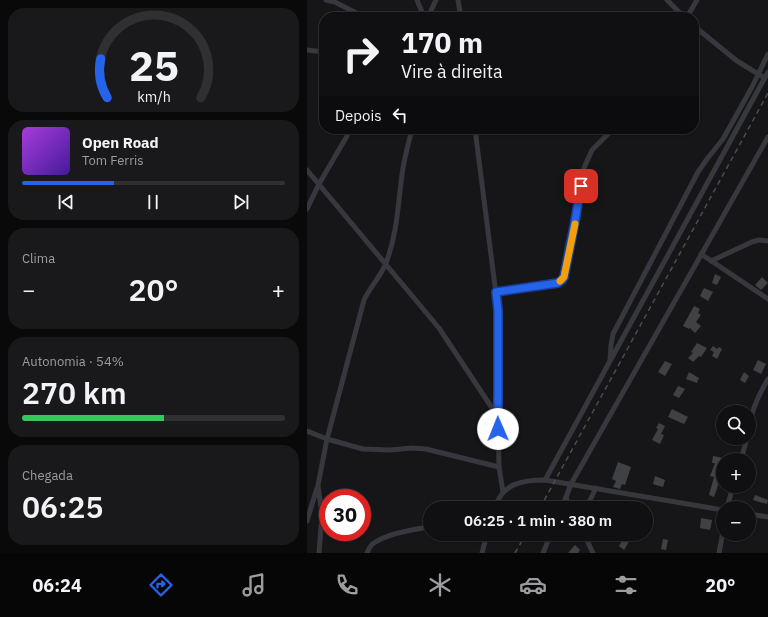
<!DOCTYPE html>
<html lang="pt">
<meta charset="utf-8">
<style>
body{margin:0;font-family:"IBM Plex Sans",sans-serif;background:#19191b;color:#f1f3f6;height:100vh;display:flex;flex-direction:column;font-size:15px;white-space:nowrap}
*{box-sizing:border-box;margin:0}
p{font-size:13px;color:#9c9d9f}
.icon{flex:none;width:22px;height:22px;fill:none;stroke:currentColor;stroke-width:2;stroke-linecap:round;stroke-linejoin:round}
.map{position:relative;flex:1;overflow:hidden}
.side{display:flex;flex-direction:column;gap:8px;padding:8px;background:#09090a;width:307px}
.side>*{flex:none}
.guide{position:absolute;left:12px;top:12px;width:380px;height:122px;border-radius:16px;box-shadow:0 1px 3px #0004,0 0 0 1px #303032;background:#101012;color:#f1f3f6;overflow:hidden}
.buttons{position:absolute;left:409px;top:405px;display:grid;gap:8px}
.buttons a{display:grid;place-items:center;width:40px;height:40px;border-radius:50%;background:#101012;box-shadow:0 1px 3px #0004,0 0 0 1px #303032;font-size:20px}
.speed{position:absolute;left:12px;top:489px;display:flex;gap:8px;font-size:20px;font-weight:700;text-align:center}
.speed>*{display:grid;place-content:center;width:52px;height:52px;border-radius:50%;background:#101012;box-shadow:0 1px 3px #0004,0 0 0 1px #303032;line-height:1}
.speed .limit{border:6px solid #d22;background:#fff;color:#111}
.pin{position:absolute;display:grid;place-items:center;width:34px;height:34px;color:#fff;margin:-17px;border-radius:8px;box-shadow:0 2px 6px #0006}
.me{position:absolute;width:44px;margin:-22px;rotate:359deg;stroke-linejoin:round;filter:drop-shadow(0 0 3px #0008)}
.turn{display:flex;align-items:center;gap:14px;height:84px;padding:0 16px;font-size:18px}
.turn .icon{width:52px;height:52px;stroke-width:2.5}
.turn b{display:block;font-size:28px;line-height:34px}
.then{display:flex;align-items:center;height:38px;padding:0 16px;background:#0003;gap:8px;font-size:15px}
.big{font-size:30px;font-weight:600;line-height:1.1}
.side .card{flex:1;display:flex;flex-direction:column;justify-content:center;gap:6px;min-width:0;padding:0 14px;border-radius:16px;background:#19191b}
.side .dial{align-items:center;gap:0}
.dial svg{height:104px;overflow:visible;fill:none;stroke:#303032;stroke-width:7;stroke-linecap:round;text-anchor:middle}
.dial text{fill:#f1f3f6;stroke:none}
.song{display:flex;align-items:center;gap:12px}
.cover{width:48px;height:48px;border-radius:6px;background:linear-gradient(135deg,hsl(280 70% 55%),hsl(260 70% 35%))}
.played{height:4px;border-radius:2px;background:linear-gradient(90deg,#2563eb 35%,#303032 35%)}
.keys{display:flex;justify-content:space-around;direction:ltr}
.heat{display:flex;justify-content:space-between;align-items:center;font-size:22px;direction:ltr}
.charge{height:6px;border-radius:3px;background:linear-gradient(90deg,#34c759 54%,#303032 0)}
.trip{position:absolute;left:116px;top:501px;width:230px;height:40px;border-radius:20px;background:#101012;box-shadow:0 1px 3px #0004,0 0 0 1px #303032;font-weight:600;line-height:40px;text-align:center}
.dock{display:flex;height:64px;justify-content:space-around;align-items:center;background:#060607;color:#9c9d9f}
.dock .icon{width:28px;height:28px}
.dock .selected{color:#2563eb}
.dock b{font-size:18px;color:#f1f3f6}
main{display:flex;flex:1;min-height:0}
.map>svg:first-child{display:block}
</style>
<main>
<section class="side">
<div class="card dial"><svg viewBox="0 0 100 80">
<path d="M14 69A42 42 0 1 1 86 69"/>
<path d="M14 69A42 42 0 0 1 9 39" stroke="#2563eb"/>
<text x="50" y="56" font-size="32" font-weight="700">25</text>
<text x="50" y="72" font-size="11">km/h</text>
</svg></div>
<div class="card">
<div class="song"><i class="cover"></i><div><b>Open Road</b><p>Tom Ferris</p></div></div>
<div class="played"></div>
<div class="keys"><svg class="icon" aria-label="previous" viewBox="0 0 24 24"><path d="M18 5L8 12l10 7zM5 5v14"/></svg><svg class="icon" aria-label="pause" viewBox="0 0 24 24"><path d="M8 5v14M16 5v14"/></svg><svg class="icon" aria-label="next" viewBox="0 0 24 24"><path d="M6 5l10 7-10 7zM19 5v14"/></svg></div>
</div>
<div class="card"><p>Clima</p>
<div class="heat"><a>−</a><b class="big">20°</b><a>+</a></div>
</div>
<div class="card"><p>Autonomia · 54%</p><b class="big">270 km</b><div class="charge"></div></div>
<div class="card"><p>Chegada</p><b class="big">06:25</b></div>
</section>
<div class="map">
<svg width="461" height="553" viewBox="0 0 461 553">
<rect width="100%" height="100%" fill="#161618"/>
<g fill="#404145">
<polygon points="408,274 414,277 410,285 405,283"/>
<polygon points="455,277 461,283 454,290 448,285"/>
<polygon points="397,288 406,292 401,301 393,296"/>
<polygon points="387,306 393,309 391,313 394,315 389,322 394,326 388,333 383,328 382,329 376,326"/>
<polygon points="390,343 400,348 394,357 392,356 386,362 381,358 386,353 384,352"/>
<polygon points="406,346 410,349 412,347 415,349 410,359 405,356 407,352 403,350"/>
<polygon points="451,360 459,364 454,374 446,370"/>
<polygon points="358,361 365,364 358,376 351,372"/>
<polygon points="382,372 392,378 390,383 379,379"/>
<polygon points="437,372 442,376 438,383 433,380"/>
<polygon points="371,386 378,389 372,398 366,395"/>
<polygon points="430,404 438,407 437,409 442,411 441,412 427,412"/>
<polygon points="365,409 381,417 377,424 361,417"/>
<polygon points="352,423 358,426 354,434 357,435 353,444 345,440 351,429 349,428"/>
<polygon points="406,456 416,458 416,471 407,497 402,495 407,477 403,476 408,463 405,463"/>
<polygon points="311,462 324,467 318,485 315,484 313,489 306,487 309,481 305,479"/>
<polygon points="348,476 358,480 356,487 346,484"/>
<polygon points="448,495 461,500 460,504 446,500"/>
<polygon points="394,518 405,520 403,530 393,528"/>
<polygon points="317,537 323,540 317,550 312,546"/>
<polygon points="356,539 361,540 359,550 354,549"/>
<polygon points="268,545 273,550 271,553 261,553"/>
</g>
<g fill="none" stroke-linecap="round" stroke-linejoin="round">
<g stroke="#37383d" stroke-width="5">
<polyline points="19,0 28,2 57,17"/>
<polyline points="110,0 117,17"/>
<polyline points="151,0 154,17"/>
<polyline points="360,0 377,17"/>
<polyline points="121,17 129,0"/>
<polyline points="380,17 390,0"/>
<polyline points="387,26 430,61 458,78"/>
<polyline points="0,50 17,52"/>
<polyline points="168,129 191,310 191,416"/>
<polyline points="0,170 132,328 191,417 192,467 196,492"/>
<polyline points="0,209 12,184 44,129"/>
<polyline points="394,254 461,299"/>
<polyline points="404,261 445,242 452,240 461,241"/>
<polyline points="189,293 251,283 257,277 268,221 277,168 285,150 306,129"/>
<polyline points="303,360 304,345 306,334 391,172 400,159 416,139 445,87 461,54"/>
<path d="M442,429C444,411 452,394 461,379"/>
<polyline points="0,431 20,439 56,449 83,450 105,448 119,449 192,467"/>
<polyline points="434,460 440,438"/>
<polyline points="238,480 461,72"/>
<polyline points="259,498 264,508"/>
<path d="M188,508C195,483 216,480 238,480L416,510"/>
<polyline points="255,508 264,484 461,137"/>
<polyline points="279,508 289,488"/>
<polyline points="420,508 426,486"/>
<polyline points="442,514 461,517"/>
<polyline points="0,521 10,488"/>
<polyline points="277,534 286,553"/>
<path d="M12,553L15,515L11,485L20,439L57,300C63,287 74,276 79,263C91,232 91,200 96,168C98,155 102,142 105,129"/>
<path d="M60,553C62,549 63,545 67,543C80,534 108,529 123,527"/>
<polyline points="175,553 180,534"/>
<polyline points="236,553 244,534"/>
<polyline points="412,553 416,531"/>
</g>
<g stroke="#4a4c52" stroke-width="1.5" stroke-dasharray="5 4" stroke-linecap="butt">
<polyline points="233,508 461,93"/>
<polyline points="208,553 219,534"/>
</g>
</g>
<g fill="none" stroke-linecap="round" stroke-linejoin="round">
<defs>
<polyline id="route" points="191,429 191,310 189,292 251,283 255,280 257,277 268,221 274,186"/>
</defs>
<use href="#route" stroke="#184099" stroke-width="10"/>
<use href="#route" stroke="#2563eb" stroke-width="7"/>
<polyline stroke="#f59e0b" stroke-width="7" points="253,281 257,277 268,224"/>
</g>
</svg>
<div class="buttons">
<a><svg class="icon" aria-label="search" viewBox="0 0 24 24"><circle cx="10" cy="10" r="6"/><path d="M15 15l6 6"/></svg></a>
<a>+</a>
<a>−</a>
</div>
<div class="speed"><div class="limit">30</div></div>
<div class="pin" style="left:274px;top:186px;background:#d93025"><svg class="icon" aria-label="arrive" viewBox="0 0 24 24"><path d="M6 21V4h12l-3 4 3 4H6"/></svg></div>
<svg class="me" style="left:191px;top:429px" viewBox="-20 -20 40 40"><circle r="19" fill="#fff"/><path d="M0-13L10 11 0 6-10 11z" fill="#2563eb"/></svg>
<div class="trip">06:25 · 1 min · 380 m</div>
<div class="guide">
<div class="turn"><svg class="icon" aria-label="right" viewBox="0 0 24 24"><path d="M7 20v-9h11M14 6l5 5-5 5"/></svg><div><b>170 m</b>Vire à direita</div></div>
<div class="then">Depois<svg class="icon" aria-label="left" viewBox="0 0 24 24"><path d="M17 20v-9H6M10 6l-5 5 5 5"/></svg></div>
</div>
</div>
</main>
<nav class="dock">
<b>06:24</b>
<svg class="icon selected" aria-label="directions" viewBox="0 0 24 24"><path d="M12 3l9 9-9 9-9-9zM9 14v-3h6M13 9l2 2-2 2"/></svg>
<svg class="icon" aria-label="music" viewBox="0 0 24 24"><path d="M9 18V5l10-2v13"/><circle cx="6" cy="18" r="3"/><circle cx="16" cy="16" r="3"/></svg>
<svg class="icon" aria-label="phone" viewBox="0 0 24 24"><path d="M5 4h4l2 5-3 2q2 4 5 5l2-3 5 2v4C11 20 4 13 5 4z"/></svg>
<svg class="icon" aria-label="climate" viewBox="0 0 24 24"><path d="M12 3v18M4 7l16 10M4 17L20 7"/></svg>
<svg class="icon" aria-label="car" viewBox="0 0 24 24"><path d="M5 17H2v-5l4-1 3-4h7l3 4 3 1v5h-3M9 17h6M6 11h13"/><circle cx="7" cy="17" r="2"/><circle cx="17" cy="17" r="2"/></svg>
<svg class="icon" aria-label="filters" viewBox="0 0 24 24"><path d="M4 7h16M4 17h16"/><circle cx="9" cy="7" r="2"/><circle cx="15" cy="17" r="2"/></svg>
<b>20°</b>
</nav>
